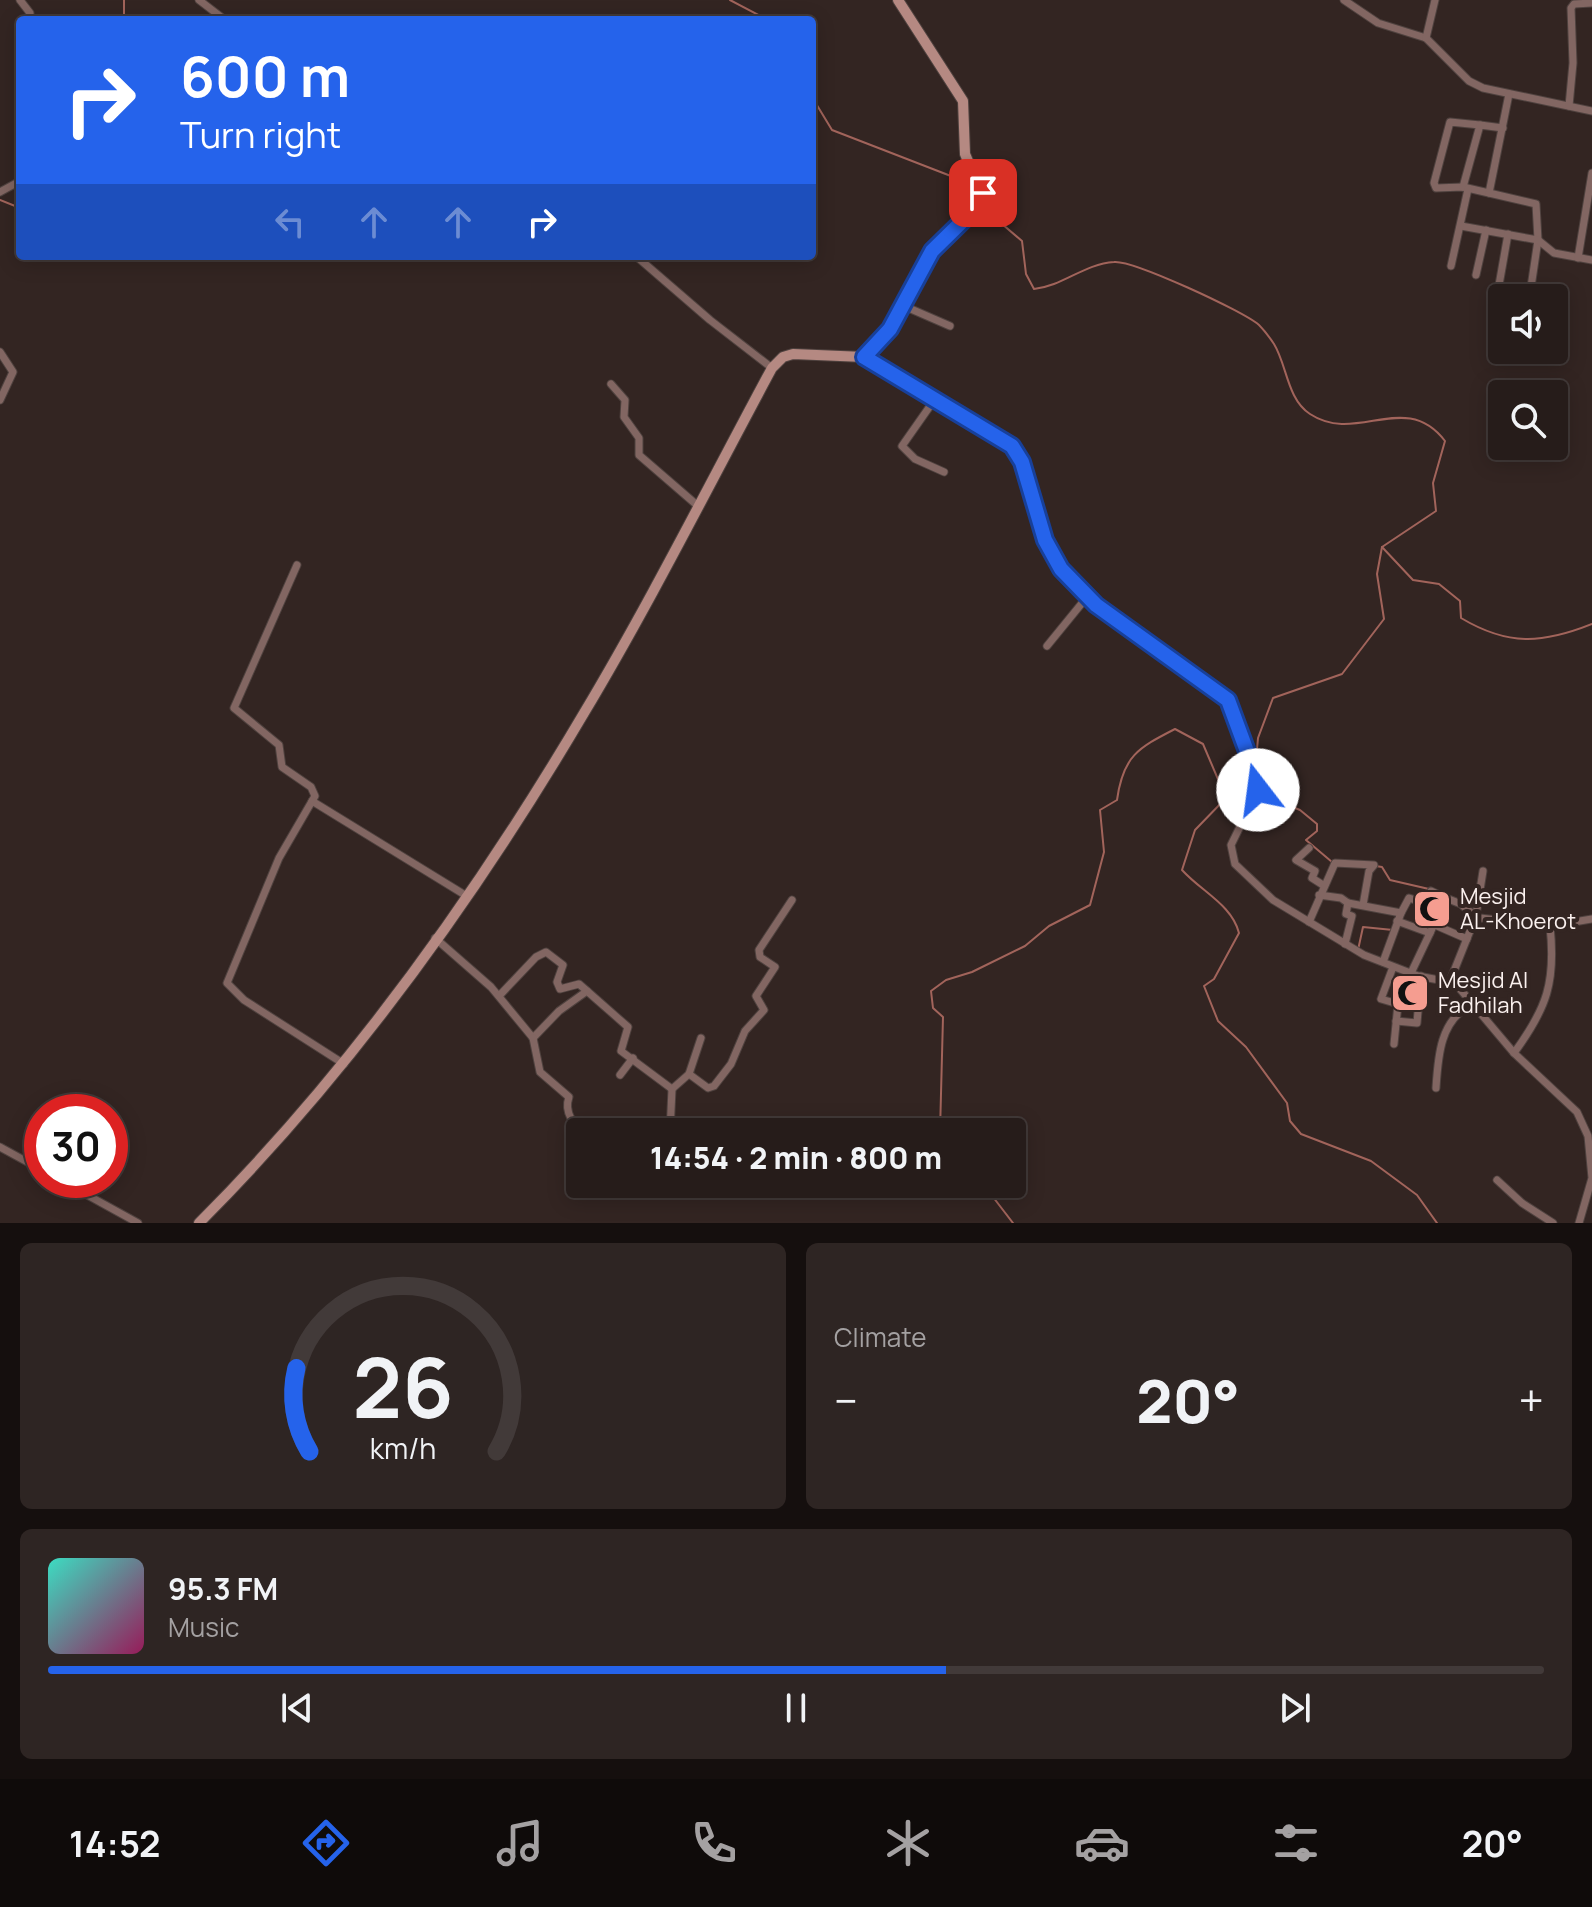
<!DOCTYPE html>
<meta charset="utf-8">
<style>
body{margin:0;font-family:Manrope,sans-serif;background:#2e2523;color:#f1f3f6;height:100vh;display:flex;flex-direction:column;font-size:30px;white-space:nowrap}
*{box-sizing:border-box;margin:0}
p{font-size:26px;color:#a4a1a2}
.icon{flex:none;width:44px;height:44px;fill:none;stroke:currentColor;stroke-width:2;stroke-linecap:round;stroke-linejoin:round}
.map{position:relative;height:1223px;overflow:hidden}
.details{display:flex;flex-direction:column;gap:20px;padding:20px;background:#150f0e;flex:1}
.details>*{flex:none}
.banner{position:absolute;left:16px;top:16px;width:800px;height:244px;border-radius:8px;box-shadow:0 4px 20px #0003,0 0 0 2px #423a39;background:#2563eb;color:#fff;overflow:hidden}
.buttons{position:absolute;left:1488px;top:284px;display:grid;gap:16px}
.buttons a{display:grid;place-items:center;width:80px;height:80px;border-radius:8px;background:#261c1a;box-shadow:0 4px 20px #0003,0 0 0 2px #423a39;font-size:40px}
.speed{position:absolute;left:24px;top:1094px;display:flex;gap:16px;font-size:40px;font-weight:700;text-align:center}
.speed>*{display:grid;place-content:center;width:104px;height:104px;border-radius:50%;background:#261c1a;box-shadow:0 4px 20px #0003,0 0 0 2px #423a39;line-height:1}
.speed .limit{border:12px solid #d22;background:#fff;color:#111}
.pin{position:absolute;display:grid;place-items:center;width:68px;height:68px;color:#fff;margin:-34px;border-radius:16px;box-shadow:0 4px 12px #0006}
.me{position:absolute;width:88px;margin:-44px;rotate:345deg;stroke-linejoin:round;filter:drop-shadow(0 0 6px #0008)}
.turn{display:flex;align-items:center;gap:28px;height:168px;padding:0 32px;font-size:36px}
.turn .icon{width:104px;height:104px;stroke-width:2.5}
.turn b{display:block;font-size:56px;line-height:68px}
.lanes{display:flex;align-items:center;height:76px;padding:0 32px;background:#0003;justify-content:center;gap:40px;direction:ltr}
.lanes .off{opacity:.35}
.big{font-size:60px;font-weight:800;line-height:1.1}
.details .card{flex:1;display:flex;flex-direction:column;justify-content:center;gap:12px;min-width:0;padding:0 28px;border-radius:12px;background:#2e2523}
.details .dial{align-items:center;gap:0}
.dial svg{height:208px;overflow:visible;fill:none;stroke:#423a39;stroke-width:7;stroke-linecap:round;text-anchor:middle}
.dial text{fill:#f1f3f6;stroke:none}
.song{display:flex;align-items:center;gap:24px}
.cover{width:96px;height:96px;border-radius:12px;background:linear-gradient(135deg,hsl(170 70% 55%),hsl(330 70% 35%))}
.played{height:8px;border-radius:4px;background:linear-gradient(90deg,#2563eb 60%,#423a39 60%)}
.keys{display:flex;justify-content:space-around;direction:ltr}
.heat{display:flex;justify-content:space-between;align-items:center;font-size:44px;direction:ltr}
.details .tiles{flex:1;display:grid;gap:20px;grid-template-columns:1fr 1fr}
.card:last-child{grid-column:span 2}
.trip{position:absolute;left:566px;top:1118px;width:460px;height:80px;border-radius:8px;background:#261c1a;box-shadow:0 4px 20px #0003,0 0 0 2px #423a39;font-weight:800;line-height:80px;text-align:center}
.tabs{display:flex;height:128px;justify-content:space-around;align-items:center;background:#0f0b0a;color:#a4a1a2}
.tabs .icon{width:56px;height:56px}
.tabs .active{color:#2563eb}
.tabs b{font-size:36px;color:#f1f3f6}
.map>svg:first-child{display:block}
</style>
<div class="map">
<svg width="1592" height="1223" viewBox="0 0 1592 1223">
<rect width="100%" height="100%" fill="#332522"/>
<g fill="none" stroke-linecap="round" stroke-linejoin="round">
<g stroke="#a2645b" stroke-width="2">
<polyline points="124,0 124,20"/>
<polyline points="730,0 768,20"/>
<polyline points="812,97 832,130 956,178 976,201"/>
<polyline points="0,200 20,208"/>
<path d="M981,206L1022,241L1026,274L1034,289C1063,286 1084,264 1114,262C1133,260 1243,311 1259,325C1264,330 1270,338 1274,344C1287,365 1287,399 1310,414C1357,445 1405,389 1445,441L1433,483L1436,511L1382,547L1377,574L1384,619L1342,674L1273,698L1258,738L1255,772"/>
<path d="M1382,547L1413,580L1439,584L1460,601L1461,618C1508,646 1542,644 1592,624"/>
<path d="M1251,781L1226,798L1195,830L1182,870C1202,892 1232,905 1239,933L1214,979L1204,986L1218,1021L1246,1047L1287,1103L1290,1121L1301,1134L1371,1161L1417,1195L1437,1223"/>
<polyline points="1261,794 1300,810 1317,824 1317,831 1306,840 1332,862"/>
<polyline points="1376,866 1382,867 1390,880 1429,889"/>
<polyline points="1358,950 1363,927 1393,930"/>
<path d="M940,1132L943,1017L933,1008L931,991L946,980L972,972L1025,946L1049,926L1090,905L1104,852L1100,810L1117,800C1123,756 1138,748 1175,729L1203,744L1226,798"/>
<polyline points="983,1184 1013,1223"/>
</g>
<defs>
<g id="street">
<polyline points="20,0 30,13 30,20"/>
<polyline points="199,0 225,20"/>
<polyline points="1344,0 1378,23 1426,38 1469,81 1483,88 1592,111"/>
<polyline points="1426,38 1435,0"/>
<polyline points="1569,106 1573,63 1571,8 1574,4 1592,3"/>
<polyline points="1480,125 1450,122 1434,183 1436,188 1463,187 1489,193 1509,94"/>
<polyline points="1463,187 1480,125 1503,128"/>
<polyline points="0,192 20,181"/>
<polyline points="1489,193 1536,204 1538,240 1531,287"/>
<polyline points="1461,226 1538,240 1554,253 1592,260"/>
<polyline points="636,256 710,320 772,368"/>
<polyline points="1578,258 1592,173"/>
<polyline points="1451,266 1468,189"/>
<polyline points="1476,275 1486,230"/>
<polyline points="1499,285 1508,234"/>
<polyline points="904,306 950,326"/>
<polyline points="0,352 13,372 0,400"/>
<polyline points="864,357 1012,446 1022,462 1045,540 1075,586 1231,704 1258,790 1231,845 1235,864 1273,900 1364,955 1418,976 1455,983 1514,1053 1577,1112 1588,1136 1592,1178 1579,1223"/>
<polyline points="611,384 625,400 624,417 639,438 639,455 698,506"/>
<polyline points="935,399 902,446 915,459 944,472"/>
<polyline points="297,565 234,708 279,745 282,767 311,787 315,796 279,858 227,983 244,1000 344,1064"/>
<polyline points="1047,646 1087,597"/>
<polyline points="312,801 465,895"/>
<polyline points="1309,848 1296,860 1315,871 1312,878 1323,885"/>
<polyline points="1319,895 1341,898 1348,903 1346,914 1352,916 1345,944"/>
<polyline points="1446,898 1461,904 1477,918"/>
<polyline points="1348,903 1401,913 1383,962"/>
<polyline points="1476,915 1483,871"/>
<polyline points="1397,921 1430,933 1446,898 1431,891 1424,903 1409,898 1401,913"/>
<polyline points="1309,922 1335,863 1374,865 1369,871 1363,905"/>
<polyline points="1435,925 1467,939"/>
<polyline points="435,938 491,987 533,1038 559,1011 587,991 628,1027 621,1051 672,1089 689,1074 701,1038"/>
<polyline points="1393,967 1381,999 1398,1004 1394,1044"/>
<polyline points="1411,973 1430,933"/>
<polyline points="1450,981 1472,926 1480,918 1550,926 1592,919"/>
<polyline points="499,996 536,957 546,952 563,965 557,982 560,989 579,984 587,991"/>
<polyline points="1396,1021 1417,1023 1421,976"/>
<path d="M533,1038L540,1072L569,1097C564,1111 573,1128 587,1132"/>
<path d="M1514,1053C1547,1008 1556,982 1550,926"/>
<polyline points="689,1074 708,1088 714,1086 731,1064 745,1031 764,1010 756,996 775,967 760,957 759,950 792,900"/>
<polyline points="620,1075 633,1058"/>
<path d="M1436,1088C1438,1057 1440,1020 1471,1005"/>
<polyline points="670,1132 672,1089"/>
<polyline points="0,1147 42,1170"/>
<polyline points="60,1180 138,1223"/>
<polyline points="1497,1180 1522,1203 1553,1223"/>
</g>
<path id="secondary" d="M199,1223C350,1072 476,896 584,713C651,601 710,483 772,368L783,357L793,354L864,357L890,329L932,251L984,199L965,154L963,101L898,0"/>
</defs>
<use href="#street" stroke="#4f423f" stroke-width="9"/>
<use href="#secondary" stroke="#4f423f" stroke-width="12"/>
<use href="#street" stroke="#826662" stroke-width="7"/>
<use href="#secondary" stroke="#b58982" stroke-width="10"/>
</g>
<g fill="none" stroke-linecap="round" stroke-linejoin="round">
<defs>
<polyline id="route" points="983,193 983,201 932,251 890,329 864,357 1012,446 1022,462 1045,540 1061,569 1096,605 1228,700 1255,773 1258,790"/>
</defs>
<use href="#route" stroke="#184099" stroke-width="20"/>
<use href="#route" stroke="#2563eb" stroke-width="14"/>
</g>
<defs>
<symbol id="mosque-square" viewBox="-11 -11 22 22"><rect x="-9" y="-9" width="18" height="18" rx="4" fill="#f59d90" stroke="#332522"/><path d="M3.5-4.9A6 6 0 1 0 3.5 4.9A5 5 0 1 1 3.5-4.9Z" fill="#111"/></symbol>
</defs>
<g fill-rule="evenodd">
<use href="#mosque-square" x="1410" y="887" width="44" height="44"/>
<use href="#mosque-square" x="1388" y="971" width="44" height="44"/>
</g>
<g text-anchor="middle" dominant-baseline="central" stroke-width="8" stroke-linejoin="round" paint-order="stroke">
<g font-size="22" fill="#fbf1ef" stroke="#332522" text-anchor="start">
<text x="1460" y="896">Mesjid<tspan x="1460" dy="25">AL-Khoerot</tspan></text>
<text x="1438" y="980">Mesjid Al<tspan x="1438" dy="25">Fadhilah</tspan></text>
</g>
</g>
</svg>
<div class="buttons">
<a><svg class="icon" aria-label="sound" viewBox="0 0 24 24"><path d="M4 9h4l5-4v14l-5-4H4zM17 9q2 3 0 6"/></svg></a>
<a><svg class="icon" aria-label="search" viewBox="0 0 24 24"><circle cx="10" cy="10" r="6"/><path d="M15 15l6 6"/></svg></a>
</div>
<div class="speed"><div class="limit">30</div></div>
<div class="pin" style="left:983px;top:193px;background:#d93025"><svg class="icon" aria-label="arrive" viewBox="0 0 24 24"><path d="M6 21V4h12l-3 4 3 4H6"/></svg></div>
<svg class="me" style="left:1258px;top:790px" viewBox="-20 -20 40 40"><circle r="19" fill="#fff"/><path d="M0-13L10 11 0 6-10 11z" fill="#2563eb"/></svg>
<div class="trip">14:54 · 2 min · 800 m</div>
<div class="banner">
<div class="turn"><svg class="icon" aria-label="right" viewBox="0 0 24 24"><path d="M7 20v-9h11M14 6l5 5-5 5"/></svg><div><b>600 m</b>Turn right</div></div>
<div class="lanes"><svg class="icon off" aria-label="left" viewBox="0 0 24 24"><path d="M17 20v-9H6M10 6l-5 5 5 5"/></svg><svg class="icon off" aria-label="ahead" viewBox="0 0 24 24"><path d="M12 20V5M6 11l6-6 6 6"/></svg><svg class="icon off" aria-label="ahead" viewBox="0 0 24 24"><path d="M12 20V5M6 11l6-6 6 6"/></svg><svg class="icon" aria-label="right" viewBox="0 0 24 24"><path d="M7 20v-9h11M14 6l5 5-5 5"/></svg></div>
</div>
</div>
<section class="details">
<div class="tiles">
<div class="card dial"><svg viewBox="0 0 100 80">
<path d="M14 69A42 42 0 1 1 86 69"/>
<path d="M14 69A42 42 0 0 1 9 37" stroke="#2563eb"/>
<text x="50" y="56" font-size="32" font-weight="700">26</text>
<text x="50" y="72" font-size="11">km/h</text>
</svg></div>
<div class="card"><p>Climate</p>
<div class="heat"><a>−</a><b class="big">20°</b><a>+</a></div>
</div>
<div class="card">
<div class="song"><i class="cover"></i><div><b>95.3 FM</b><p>Music</p></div></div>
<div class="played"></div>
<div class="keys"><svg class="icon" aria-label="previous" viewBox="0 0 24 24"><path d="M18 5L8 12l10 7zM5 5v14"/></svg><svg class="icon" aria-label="pause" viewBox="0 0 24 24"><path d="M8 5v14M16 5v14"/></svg><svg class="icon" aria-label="next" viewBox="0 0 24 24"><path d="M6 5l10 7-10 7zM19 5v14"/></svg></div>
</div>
</div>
</section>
<nav class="tabs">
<b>14:52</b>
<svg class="icon active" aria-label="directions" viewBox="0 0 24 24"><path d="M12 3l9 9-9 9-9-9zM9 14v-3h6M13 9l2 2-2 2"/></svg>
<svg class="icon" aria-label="music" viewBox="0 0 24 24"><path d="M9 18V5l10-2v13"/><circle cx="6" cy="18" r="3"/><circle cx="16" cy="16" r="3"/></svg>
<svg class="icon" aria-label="phone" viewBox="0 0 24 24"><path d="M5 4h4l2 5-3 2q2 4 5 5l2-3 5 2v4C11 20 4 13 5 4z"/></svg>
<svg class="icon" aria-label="climate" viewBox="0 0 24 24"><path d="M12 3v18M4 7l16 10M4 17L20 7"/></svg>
<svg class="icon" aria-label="car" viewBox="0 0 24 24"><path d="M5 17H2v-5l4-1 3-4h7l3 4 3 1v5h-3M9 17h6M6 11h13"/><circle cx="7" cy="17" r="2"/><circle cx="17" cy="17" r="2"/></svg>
<svg class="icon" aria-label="filters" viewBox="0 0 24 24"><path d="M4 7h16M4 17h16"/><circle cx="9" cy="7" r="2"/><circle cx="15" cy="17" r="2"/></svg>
<b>20°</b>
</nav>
